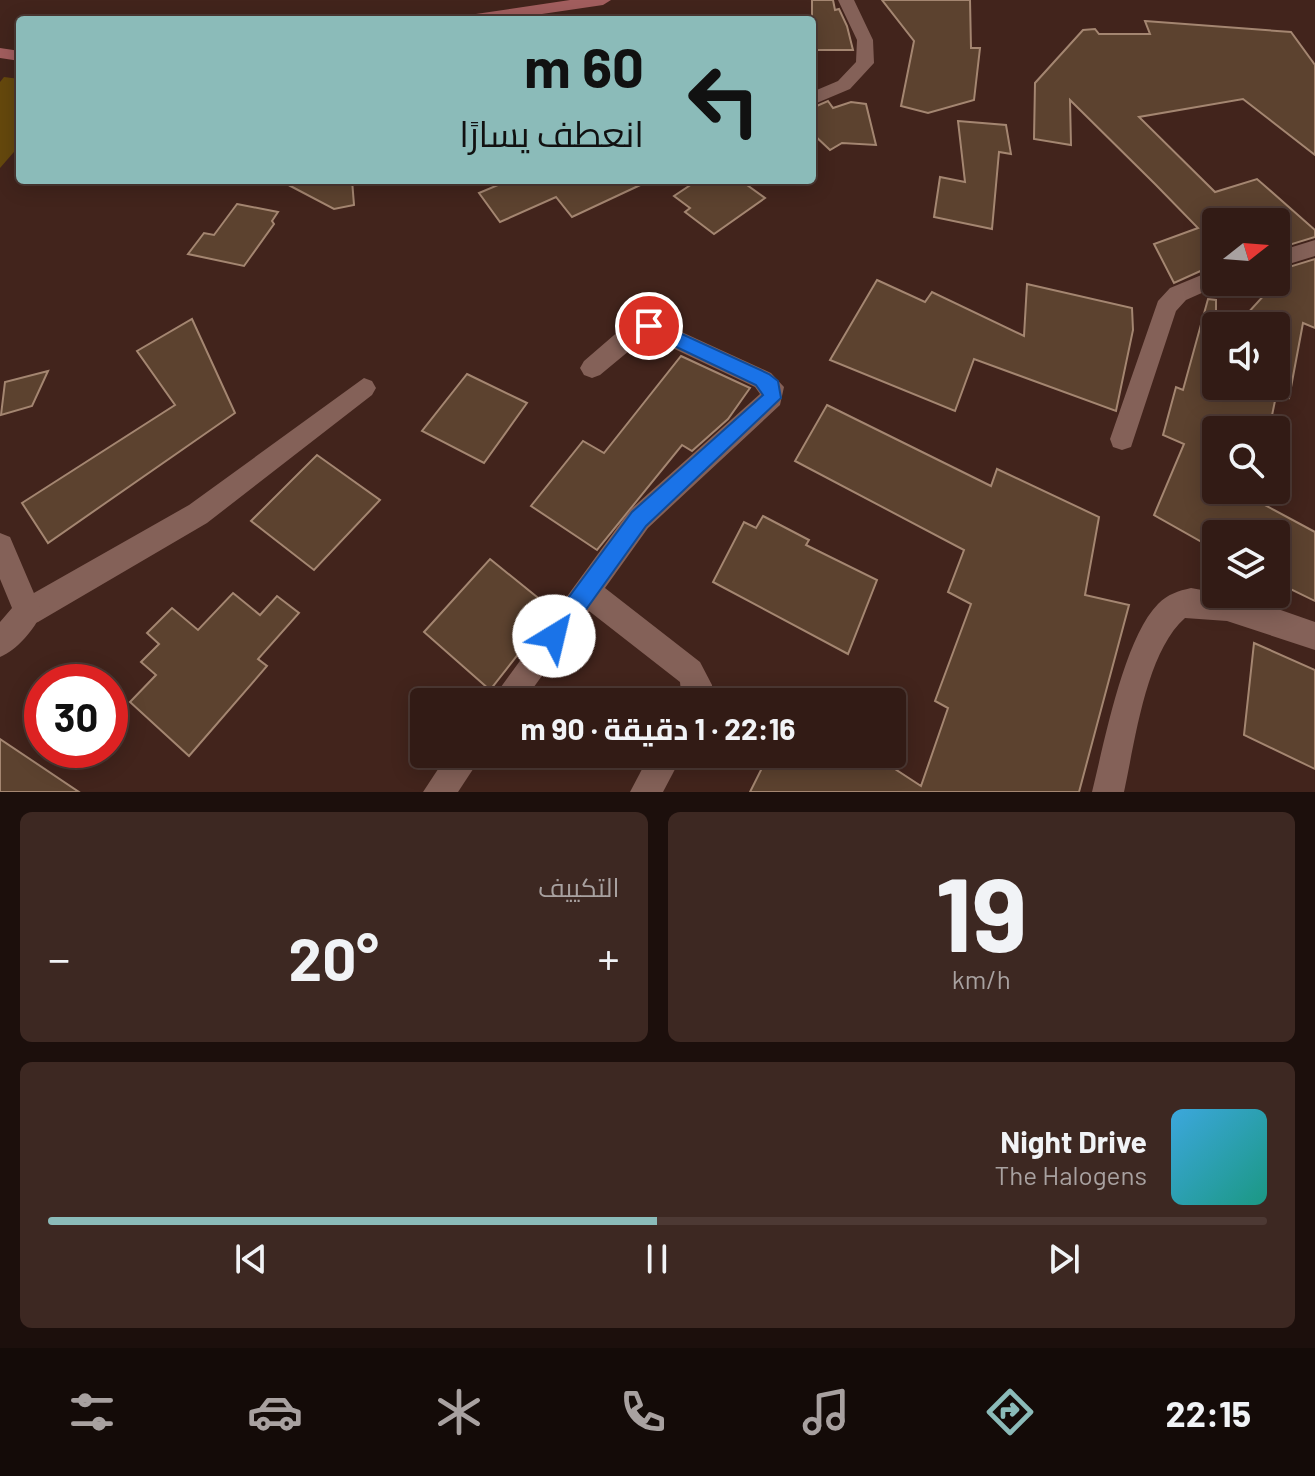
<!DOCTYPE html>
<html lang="ar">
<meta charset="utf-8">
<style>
body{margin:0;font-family:Barlow,Cairo,sans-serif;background:#3d2822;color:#f1f3f6;direction:rtl;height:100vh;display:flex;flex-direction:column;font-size:30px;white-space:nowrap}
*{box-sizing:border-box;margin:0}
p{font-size:26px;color:#a8a1a0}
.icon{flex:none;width:44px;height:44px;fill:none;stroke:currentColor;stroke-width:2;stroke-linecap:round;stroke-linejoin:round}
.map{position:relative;height:792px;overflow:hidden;direction:ltr}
.sheet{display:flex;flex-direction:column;gap:20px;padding:20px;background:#1c0f0c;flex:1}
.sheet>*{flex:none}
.banner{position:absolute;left:16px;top:16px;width:800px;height:168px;border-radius:8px;box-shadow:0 4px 20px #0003,0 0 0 2px #4d3934;direction:rtl;background:#8bbbb9;color:#111;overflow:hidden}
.needle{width:52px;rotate:73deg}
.buttons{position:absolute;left:1202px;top:208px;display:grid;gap:16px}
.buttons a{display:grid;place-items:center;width:88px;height:88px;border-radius:8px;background:#321b15;box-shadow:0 4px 20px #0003,0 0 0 2px #4d3934;font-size:40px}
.speed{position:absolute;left:24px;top:664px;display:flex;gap:16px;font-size:40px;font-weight:700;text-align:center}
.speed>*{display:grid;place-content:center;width:104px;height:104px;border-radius:50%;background:#321b15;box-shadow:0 4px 20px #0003,0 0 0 2px #4d3934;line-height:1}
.speed .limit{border:12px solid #d22;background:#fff;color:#111}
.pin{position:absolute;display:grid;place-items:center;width:68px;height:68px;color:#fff;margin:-34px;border:4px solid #fff;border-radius:50%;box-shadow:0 2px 8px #0007}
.me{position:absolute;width:88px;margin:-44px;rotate:36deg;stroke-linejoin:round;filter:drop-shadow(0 0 6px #0008)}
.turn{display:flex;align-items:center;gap:28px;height:168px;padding:0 40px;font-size:36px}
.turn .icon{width:104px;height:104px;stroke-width:2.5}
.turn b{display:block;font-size:56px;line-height:68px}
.big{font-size:60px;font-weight:700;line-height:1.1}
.sheet .card{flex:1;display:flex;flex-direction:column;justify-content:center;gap:12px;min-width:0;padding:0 28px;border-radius:12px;background:#3d2822}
.sheet .dial{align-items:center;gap:0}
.dial b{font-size:104px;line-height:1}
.song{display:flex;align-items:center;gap:24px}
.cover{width:96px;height:96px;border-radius:12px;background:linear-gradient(135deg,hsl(200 70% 55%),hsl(170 70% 35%))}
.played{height:8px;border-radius:4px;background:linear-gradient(90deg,#8bbbb9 50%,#4d3934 50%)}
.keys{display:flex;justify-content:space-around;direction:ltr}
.heat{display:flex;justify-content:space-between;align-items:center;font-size:44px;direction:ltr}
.sheet .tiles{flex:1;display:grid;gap:20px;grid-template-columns:1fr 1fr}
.card:last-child{grid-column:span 2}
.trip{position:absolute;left:410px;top:688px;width:496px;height:80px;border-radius:8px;background:#321b15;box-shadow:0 4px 20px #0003,0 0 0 2px #4d3934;font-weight:700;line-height:80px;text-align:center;direction:rtl}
.tab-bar{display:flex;height:128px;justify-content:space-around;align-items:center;background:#140b08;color:#a8a1a0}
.tab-bar .icon{width:56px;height:56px}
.tab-bar .active{color:#8bbbb9}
.tab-bar b{font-size:36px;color:#f1f3f6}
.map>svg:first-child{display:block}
</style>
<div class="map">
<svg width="1315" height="792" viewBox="0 0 1315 792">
<rect width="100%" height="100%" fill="#42241c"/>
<polygon fill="#65480d" points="4,77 20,79 20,145 0,168 0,82"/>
<g fill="#5c422f" stroke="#a48671" stroke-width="2">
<polygon points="812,0 833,0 835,10 839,9 847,26 853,50 812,50"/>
<polygon points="882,0 970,0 971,48 980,48 974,100 928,113 901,106 914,41"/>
<polygon points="1145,21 1291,32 1315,65 1315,155 1243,99 1139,117 1215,192 1257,179 1315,230 1315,237 1276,249 1276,222 1216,222 1216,264 1174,283 1154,244 1198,228 1155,184 1070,100 1071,145 1034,139 1035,83 1083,30 1095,29 1099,34 1150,34"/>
<polygon points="828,101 833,108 851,102 866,104 876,145 842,143 830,150 812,133 812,108"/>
<polygon points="958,121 1006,125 1011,154 999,152 992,229 934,217 940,177 965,182"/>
<polygon points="279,180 352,180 354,205 334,209"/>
<polygon points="510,180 651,180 572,217 556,197 500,222 479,193"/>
<polygon points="698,180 740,180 765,198 714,234 685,212 690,208 674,196"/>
<polygon points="237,204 278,212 272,221 274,224 244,266 188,254 204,233 214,235"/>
<polygon points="1315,259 1315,328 1303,323 1289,398 1276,396 1269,430 1216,430 1216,490 1237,490 1315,532 1315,601 1276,582 1276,534 1216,534 1216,550 1154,515 1184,444 1163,435 1176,387 1183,390 1208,299 1216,300 1216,386 1276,386 1276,326 1236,326 1276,282 1276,271"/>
<polygon points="877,280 925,302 932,292 1024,336 1027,284 1132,308 1133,330 1116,411 974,359 955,411 830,360"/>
<polygon points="192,319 235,413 48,543 22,503 175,405 137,351"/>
<polygon points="681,356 750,388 728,419 692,451 682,445 597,550 531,506 583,441 604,453"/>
<polygon points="48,371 32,406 1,415 5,382"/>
<polygon points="467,374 527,403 484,463 422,431"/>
<polygon points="827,405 991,486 997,469 1099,517 1085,595 1129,605 1079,792 750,792 769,754 872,754 921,786 948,708 935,701 971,604 948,592 964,550 795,461"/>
<polygon points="317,455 380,500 314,570 251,521"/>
<polygon points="763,516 809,540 806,545 877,580 848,654 713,582 744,522 756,528"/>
<polygon points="490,559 553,610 490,690 424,632"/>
<polygon points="233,593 260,615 277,596 299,613 258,659 267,666 189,756 130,702 156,675 141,662 159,644 147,633 172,608 198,630"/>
<polygon points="1254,643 1315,670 1315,769 1244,735"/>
<polygon points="0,739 79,792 0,792"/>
</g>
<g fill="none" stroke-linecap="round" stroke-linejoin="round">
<g fill="#846158" fill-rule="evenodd">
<polygon points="838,0 854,0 873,40 874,63 850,89 812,105 812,92 838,81 856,62 857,40"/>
<polygon points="1315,240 1315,256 1276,268 1276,252"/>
<polygon points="1216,269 1216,282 1224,283 1186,300 1176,311 1131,447 1122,450 1113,447 1110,439 1158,301 1170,288"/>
<polygon points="649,317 771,373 784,387 780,405 648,528 605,588 700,662 712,685 712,702 682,702 680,682 589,611 523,702 490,702 630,510 760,394 755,387 647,336 600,375 592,378 584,375 580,368 584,361 628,323"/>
<polygon points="364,378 372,381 376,388 372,395 207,523 38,622 28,626 18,622 14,612 18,602 189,505"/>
<path d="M1191,588L1246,598L1315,622V650L1227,621L1185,618C1146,652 1135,742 1124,792H1092C1104,744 1124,638 1158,604C1168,594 1178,591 1191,588Z"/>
<polygon points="448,754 483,754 458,792 423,792"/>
<polygon points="650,754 683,754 663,792 630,792"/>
</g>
<path fill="#846158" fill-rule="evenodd" d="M0,533L10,537L42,612C35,629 17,650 0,657V622L12,608L0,579Z"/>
<g fill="#a25e5e" fill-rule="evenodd">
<polygon points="570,0 611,0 603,5 502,20 461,20 469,15"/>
<polygon points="0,48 20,51 20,61 0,58"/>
</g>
</g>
<polygon fill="#1a73e8" stroke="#114b97" stroke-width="2" points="649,319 769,374 778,381 781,398 646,526 562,643 554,647 546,643 543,636 546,628 632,512 763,395 756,385 643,331 643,321"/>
</svg>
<div class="buttons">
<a><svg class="needle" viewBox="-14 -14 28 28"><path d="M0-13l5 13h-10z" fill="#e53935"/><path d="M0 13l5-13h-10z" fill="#a8a1a0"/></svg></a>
<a><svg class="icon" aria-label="sound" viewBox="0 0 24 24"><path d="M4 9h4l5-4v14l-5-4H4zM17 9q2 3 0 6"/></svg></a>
<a><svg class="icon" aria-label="search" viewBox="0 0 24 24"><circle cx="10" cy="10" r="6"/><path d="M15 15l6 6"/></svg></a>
<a><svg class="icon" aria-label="layers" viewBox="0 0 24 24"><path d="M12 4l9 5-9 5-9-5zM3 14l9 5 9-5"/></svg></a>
</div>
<div class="speed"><div class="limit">30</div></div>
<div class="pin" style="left:649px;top:326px;background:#d93025"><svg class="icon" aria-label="arrive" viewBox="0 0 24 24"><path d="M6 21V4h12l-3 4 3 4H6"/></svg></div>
<svg class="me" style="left:554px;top:636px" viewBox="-20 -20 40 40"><circle r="19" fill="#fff"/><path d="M0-13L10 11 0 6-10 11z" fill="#1a73e8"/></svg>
<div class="trip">22:16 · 1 دقيقة · 90 m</div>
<div class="banner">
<div class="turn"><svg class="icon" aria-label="left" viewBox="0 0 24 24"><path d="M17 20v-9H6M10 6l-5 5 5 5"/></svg><div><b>60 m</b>انعطف يسارًا</div></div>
</div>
</div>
<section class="sheet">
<div class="tiles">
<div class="card dial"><b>19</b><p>km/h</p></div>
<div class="card"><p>التكييف</p>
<div class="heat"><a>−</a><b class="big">20°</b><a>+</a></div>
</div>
<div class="card">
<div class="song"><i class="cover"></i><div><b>Night Drive</b><p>The Halogens</p></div></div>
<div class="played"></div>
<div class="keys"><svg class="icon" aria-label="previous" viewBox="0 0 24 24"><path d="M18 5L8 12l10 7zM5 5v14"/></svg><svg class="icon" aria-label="pause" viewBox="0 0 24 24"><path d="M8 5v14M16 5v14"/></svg><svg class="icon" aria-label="next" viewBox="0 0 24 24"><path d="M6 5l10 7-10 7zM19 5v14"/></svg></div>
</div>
</div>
</section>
<nav class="tab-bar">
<b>22:15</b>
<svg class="icon active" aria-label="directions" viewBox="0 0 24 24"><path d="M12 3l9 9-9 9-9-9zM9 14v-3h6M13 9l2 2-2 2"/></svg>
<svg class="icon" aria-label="music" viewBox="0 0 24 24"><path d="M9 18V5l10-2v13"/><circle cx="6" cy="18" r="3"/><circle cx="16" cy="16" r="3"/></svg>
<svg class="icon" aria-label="phone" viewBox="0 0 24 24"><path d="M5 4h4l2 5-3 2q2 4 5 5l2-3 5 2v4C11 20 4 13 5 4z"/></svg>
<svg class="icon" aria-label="climate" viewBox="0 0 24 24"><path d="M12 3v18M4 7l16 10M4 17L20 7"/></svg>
<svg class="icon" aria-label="car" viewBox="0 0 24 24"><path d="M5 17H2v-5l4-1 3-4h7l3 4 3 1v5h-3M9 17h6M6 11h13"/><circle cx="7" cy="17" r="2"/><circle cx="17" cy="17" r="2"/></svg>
<svg class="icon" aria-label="filters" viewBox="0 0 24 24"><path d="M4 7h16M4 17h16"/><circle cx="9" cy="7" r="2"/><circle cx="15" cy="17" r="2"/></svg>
</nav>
